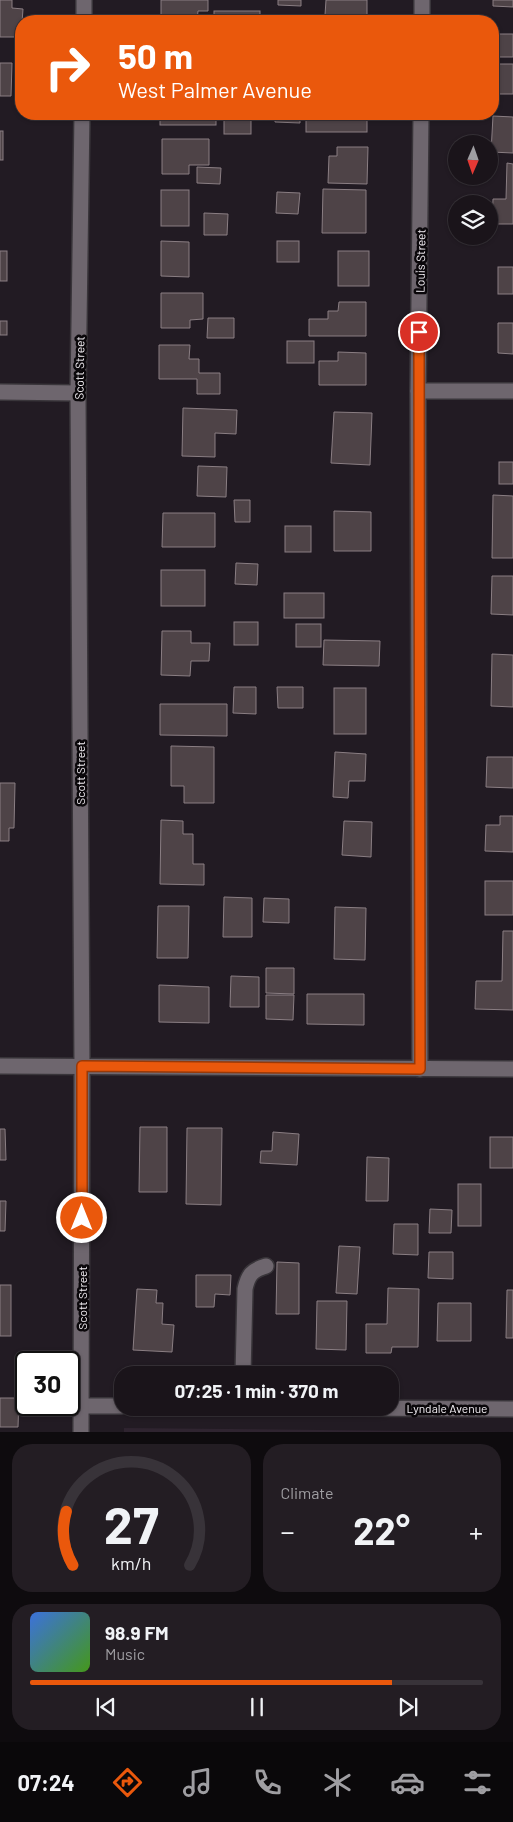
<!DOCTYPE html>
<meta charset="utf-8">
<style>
body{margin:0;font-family:Barlow,sans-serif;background:#231d23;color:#f1f3f6;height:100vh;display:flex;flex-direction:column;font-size:19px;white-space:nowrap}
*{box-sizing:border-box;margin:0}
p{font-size:16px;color:#9f9ea2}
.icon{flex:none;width:28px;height:28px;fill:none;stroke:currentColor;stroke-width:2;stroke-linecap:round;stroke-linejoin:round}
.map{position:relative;height:1432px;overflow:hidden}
.panel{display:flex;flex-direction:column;gap:12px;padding:12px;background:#0e0b0e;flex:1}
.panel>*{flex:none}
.hud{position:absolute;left:15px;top:15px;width:484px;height:105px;border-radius:20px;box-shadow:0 1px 4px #0004,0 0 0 1px #383339;background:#ea580c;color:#fff;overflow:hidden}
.needle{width:32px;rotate:182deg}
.fabs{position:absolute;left:448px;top:135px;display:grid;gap:10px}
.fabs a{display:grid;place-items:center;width:50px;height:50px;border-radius:50%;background:#1a141a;box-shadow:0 1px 4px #0004,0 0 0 1px #383339;font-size:25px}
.speed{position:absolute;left:15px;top:1351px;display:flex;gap:10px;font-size:25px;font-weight:700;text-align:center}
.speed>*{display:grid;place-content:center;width:65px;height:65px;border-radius:50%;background:#1a141a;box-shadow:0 1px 4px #0004,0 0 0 1px #383339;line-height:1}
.speed .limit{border:2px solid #111;border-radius:8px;background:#fff;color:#111}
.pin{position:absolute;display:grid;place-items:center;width:42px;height:42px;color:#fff;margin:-21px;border:2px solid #fff;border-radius:50%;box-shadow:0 1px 5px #0007}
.me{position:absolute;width:55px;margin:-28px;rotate:0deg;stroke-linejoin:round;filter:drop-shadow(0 0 4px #0008)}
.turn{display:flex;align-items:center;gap:18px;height:105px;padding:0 20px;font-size:22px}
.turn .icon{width:65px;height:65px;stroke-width:2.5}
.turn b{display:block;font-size:35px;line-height:42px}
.big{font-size:38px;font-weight:700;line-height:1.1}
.panel .tile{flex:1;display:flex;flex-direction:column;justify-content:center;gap:8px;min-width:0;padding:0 18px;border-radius:20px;background:#231d23}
.panel .dial{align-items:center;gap:0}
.dial svg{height:130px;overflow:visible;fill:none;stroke:#383339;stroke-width:7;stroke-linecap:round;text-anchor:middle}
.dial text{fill:#f1f3f6;stroke:none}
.song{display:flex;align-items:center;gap:15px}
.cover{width:60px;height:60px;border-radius:8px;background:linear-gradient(135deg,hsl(220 70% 55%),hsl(100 70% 35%))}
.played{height:5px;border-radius:2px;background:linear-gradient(90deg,#ea580c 80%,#383339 80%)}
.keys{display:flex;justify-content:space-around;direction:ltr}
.heat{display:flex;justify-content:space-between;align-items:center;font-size:28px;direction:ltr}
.panel .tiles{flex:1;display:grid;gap:12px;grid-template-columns:1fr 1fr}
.tile:last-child{grid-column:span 2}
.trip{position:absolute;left:114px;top:1366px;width:285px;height:50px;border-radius:20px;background:#1a141a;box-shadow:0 1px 4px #0004,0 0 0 1px #383339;font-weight:700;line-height:50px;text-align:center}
.dock{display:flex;height:80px;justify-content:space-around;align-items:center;background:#0a080a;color:#9f9ea2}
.dock .icon{width:35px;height:35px}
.dock .active{color:#ea580c}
.dock b{font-size:22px;color:#f1f3f6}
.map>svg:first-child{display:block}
</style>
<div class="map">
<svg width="513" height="1432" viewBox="0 0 513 1432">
<rect width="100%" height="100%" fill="#221b23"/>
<polygon fill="#2f2430" points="124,1428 513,1432 124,1432"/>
<g fill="#4e4347" stroke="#8a7e83">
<polygon points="0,0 12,0 12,8 23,9 21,37 0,37"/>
<polygon points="161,0 208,0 208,11 198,11 197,21 161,21"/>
<polygon points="278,0 301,0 301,6 278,5"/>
<polygon points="326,0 367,0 367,21 338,21 338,15 325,15"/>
<polygon points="493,0 513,0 513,7 493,6"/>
<rect x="214" y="11" width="46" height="10"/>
<rect x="492" y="34" width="21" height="23"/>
<polygon points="0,63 12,63 11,96 0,96"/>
<polygon points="494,64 513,64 513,94 493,94"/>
<rect x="160" y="114" width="56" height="11"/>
<rect x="224" y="114" width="27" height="20"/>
<polygon points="275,114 300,114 300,123 275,122"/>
<rect x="306" y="114" width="61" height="18"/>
<polygon points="493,116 513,117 513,153 491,152"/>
<rect x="0" y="131" width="3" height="29"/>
<polygon points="162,139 209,139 209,165 189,165 189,174 162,174"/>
<polygon points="337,147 368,147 367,184 328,183 329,156 337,156"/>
<polygon points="507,163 513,164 513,224 492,224 493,199 506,199"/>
<polygon points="197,167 221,168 220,184 197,183"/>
<polygon points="323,189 366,190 366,233 322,233"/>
<rect x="161" y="190" width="28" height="36"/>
<polygon points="277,192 300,193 298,214 276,213"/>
<polygon points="204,213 228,214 227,235 204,235"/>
<polygon points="161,241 189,242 189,277 161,276"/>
<rect x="277" y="241" width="22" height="21"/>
<rect x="0" y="251" width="7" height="30"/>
<rect x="338" y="251" width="31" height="35"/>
<rect x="498" y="267" width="15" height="27"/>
<polygon points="161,293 203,293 203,319 190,320 190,328 161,328"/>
<polygon points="339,302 366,302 366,336 309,336 309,319 328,319 328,311 338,311"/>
<polygon points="208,318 234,318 234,338 207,338"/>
<rect x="0" y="321" width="7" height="14"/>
<polygon points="498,323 513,323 513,354 498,353"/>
<rect x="287" y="341" width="27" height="22"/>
<polygon points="159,345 190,345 189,359 199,359 199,373 220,373 220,394 197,394 197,379 159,379"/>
<polygon points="338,352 366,353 366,385 319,385 319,361 338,361"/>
<polygon points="183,408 237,410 236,434 215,433 215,457 182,456"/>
<polygon points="334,412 372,413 370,465 331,463"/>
<rect x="499" y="462" width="14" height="22"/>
<polygon points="198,466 227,467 226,497 197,496"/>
<polygon points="493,495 513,496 513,558 492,558"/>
<polygon points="234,500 250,500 250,522 235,522"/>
<polygon points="334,511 371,512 371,551 334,551"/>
<polygon points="163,513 215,513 215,547 162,547"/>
<rect x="285" y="526" width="26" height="26"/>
<polygon points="236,563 258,564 257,585 235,584"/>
<rect x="161" y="570" width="44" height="36"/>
<polygon points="492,576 513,576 513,615 491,614"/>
<rect x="284" y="593" width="40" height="25"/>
<rect x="234" y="622" width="24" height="23"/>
<rect x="296" y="624" width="25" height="23"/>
<polygon points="162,631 191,631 191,643 210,643 209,661 191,661 190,676 161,675"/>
<polygon points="324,640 380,641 379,666 323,665"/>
<polygon points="492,654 513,655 513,707 491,706"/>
<polygon points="234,687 256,687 256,714 233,713"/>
<polygon points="277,687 303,687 303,708 278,708"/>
<rect x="334" y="688" width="32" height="46"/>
<polygon points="160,704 227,704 227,736 160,735"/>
<polygon points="171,746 214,747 214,803 184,803 184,786 171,786"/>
<polygon points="335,752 366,754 365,781 349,781 348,798 333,797"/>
<polygon points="487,757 513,757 513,788 486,787"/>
<polygon points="0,783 15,783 14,828 9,828 9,841 0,841"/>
<polygon points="500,816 513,816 513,852 485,851 486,825 500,825"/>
<polygon points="161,820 183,821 183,834 193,834 193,864 204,864 204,885 160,884"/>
<polygon points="344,821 372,822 371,857 342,855"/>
<rect x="485" y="881" width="28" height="34"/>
<polygon points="224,897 252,898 252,937 223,937"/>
<polygon points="264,898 289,899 289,923 263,922"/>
<polygon points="158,906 189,906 188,958 157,958"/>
<polygon points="335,907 366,908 365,960 334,959"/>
<polygon points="503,931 513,931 513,1010 475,1009 476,981 502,981"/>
<polygon points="266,968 294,968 294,994 266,993"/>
<polygon points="231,976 259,977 259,1007 230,1007"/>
<polygon points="159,985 209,987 209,1023 159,1022"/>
<polygon points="307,994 364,994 364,1025 307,1024"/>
<polygon points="266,995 294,995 293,1020 266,1019"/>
<polygon points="140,1127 167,1127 167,1192 139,1192"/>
<polygon points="187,1128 222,1128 221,1205 186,1204"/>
<polygon points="0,1129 5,1129 6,1160 0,1160"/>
<polygon points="273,1132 299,1134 297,1165 260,1163 261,1151 272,1151"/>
<rect x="490" y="1137" width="23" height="31"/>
<polygon points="367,1157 389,1158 388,1201 366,1201"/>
<rect x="458" y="1184" width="23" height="42"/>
<polygon points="0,1201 6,1201 5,1231 0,1231"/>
<polygon points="430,1209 452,1210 451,1233 429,1233"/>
<polygon points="394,1224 418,1224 418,1255 393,1254"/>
<polygon points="339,1246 360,1247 357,1294 336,1293"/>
<polygon points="429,1252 453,1252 453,1279 428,1278"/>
<polygon points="277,1262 299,1263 299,1314 276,1314"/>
<polygon points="196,1275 231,1275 230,1295 215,1294 214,1307 196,1307"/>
<rect x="0" y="1285" width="11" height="51"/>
<polygon points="388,1288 419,1289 418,1347 392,1347 391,1353 366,1353 366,1324 387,1324"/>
<polygon points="137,1289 157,1290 156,1303 163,1303 162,1324 174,1325 172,1352 133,1350"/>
<polygon points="507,1290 513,1290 513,1338 506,1338"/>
<polygon points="317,1301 347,1301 346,1350 316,1349"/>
<polygon points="438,1303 471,1303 471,1341 437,1341"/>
<polygon points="0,1398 19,1398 18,1427 0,1427"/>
</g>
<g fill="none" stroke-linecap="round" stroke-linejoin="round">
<defs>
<g id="minor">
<polyline points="84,21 84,0"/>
<polyline points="422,21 422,0"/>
<polyline points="418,391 513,391"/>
<polyline points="0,392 78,393"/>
<polyline points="0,1066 513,1069"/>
<polyline points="420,1069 418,391 421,114"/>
<path d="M243,1375L245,1289C248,1275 252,1270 266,1266"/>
<polyline points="81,1406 122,1406"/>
<polyline points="351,1408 513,1409"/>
<polyline points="81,1432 82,1067 78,393 82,114"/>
</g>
</defs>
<use href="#minor" stroke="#39353a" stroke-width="18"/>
<use href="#minor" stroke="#6e666e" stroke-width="15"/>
</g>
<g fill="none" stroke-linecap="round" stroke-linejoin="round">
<defs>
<polyline id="route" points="82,1218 82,1066 420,1069 419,332"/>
</defs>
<use href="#route" stroke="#983908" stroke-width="12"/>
<use href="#route" stroke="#ea580c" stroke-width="9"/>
</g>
<g text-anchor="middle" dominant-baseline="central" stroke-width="5" stroke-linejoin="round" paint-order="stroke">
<g font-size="12" fill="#f3eff4" stroke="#0a070a">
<text transform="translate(420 261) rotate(-89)">Louis Street</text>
<text transform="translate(79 368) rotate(-89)">Scott Street</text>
<text transform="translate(80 773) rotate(-90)">Scott Street</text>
<text transform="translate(82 1298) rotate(-90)">Scott Street</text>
<text x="447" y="1408">Lyndale Avenue</text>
</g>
</g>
</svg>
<div class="fabs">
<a><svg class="needle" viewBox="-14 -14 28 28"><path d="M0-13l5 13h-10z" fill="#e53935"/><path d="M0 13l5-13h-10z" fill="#9f9ea2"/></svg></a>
<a><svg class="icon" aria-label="layers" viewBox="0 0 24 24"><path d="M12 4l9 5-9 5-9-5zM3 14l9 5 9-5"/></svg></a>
</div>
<div class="speed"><div class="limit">30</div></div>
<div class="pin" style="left:419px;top:332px;background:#d93025"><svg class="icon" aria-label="arrive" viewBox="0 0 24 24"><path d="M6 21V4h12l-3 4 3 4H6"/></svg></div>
<svg class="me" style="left:82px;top:1218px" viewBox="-20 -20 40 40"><circle r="17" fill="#ea580c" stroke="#fff" stroke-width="3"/><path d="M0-11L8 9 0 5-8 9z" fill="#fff"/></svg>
<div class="trip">07:25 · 1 min · 370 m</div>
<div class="hud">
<div class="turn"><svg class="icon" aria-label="right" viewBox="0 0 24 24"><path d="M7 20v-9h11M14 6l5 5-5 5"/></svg><div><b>50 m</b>West Palmer Avenue</div></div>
</div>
</div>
<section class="panel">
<div class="tiles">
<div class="tile dial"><svg viewBox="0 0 100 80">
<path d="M14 69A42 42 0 1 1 86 69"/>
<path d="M14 69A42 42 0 0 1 10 36" stroke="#ea580c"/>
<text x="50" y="56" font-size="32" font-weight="700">27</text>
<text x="50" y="72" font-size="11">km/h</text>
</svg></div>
<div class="tile"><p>Climate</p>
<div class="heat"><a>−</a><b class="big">22°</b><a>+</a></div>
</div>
<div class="tile">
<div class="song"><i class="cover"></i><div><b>98.9 FM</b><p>Music</p></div></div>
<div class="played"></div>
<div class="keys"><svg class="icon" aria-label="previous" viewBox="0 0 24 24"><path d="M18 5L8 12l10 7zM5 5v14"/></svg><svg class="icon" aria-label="pause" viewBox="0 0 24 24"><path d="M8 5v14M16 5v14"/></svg><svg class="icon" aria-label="next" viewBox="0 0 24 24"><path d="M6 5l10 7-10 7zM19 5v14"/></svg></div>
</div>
</div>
</section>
<nav class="dock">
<b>07:24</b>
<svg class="icon active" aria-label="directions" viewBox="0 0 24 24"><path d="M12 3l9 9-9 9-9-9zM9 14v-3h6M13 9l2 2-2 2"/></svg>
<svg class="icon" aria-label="music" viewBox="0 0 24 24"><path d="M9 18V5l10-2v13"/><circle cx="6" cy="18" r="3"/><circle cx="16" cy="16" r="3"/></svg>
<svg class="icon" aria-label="phone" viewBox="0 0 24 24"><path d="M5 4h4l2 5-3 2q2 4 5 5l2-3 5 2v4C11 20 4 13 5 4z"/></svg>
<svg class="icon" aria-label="climate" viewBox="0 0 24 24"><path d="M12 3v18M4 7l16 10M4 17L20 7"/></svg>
<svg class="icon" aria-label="car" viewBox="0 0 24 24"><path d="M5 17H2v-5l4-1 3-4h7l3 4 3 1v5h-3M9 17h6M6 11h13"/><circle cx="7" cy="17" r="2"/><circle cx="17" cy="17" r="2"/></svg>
<svg class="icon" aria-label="filters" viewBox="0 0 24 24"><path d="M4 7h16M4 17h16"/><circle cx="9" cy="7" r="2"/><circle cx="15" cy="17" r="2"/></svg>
</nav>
